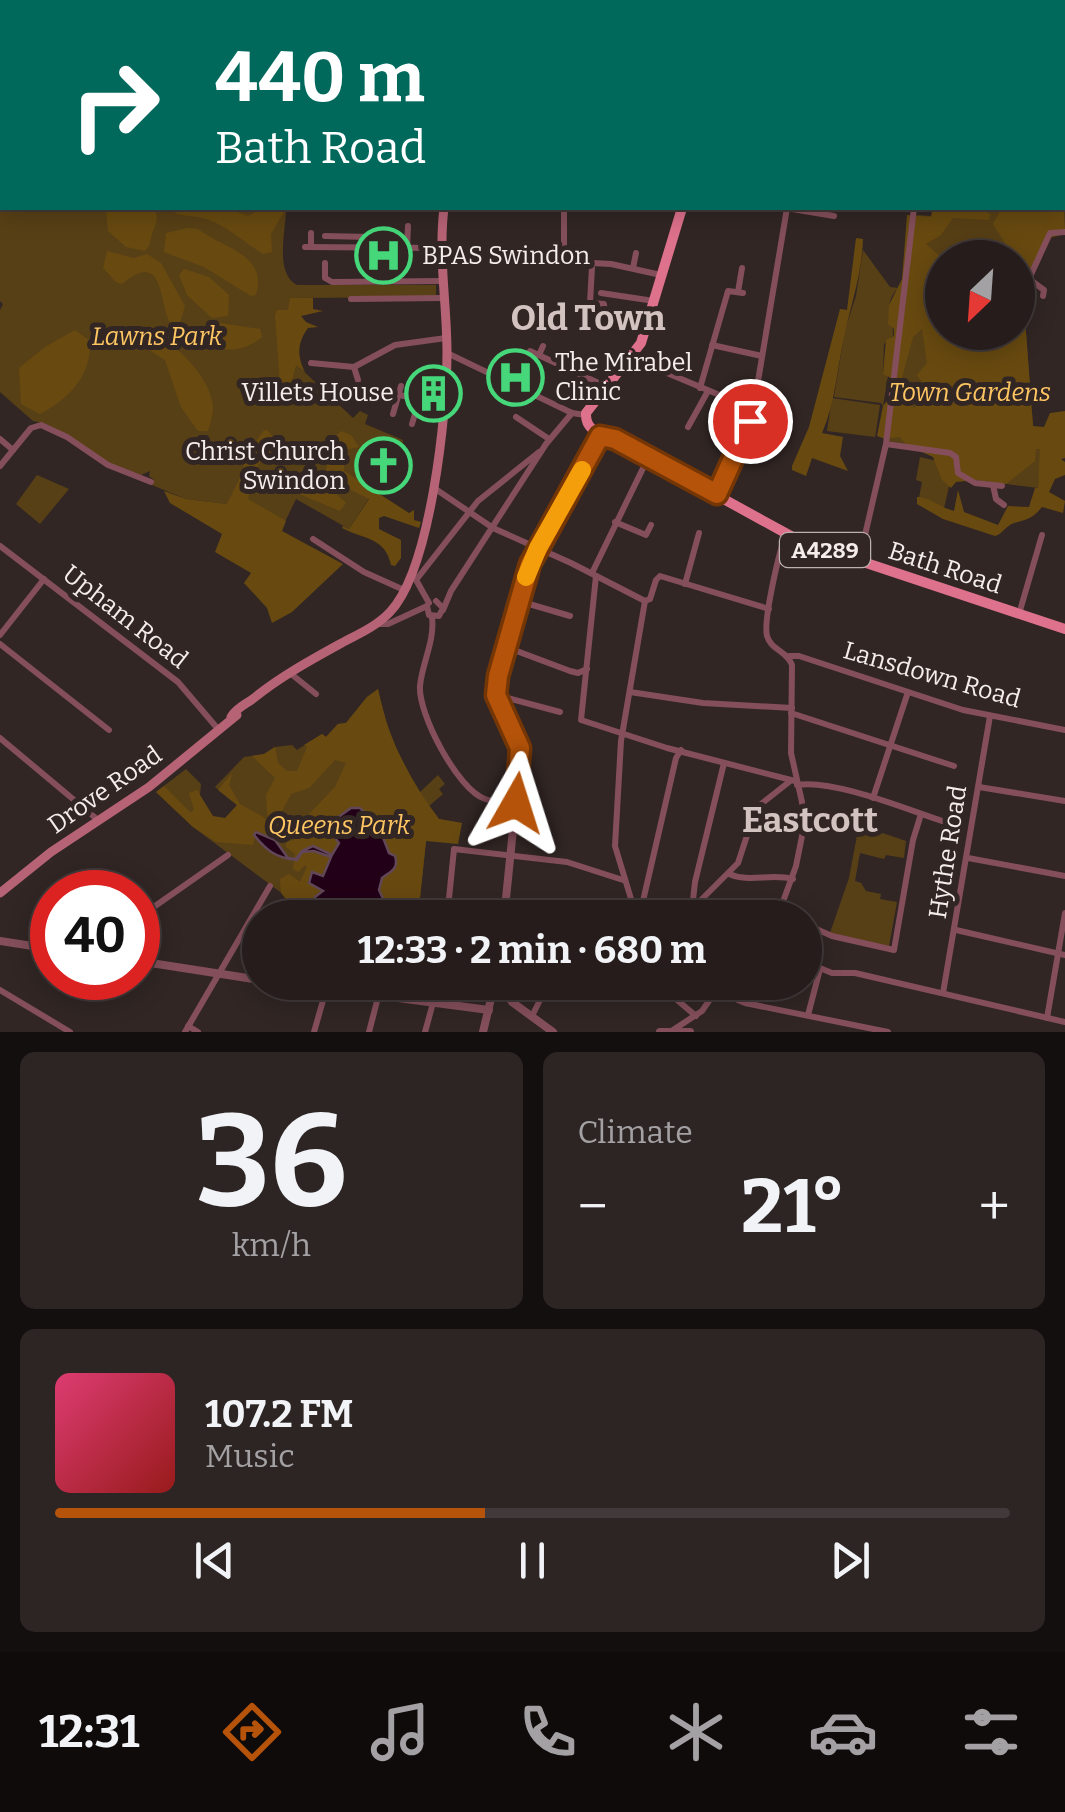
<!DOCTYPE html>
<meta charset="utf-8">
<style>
body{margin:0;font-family:Bitter,serif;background:#2d2524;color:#f1f3f6;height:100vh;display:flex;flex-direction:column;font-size:38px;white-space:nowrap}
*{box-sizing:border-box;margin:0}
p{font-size:32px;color:#a3a1a3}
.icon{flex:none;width:55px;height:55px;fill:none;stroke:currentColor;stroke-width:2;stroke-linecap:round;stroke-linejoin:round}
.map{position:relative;height:1032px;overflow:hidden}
.side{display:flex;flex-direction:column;gap:20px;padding:20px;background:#140f0f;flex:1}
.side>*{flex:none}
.top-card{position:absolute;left:0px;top:0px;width:1065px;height:210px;box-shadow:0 5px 25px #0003,0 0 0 2px #423a3a;background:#00695c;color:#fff;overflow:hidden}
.needle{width:65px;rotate:205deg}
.tools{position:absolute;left:925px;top:240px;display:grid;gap:20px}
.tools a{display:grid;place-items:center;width:110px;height:110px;border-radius:50%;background:#251c1b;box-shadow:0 5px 25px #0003,0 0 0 2px #423a3a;font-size:50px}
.speed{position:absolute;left:30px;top:870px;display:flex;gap:20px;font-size:50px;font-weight:700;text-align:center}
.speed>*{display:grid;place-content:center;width:130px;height:130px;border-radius:50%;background:#251c1b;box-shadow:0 5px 25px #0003,0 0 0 2px #423a3a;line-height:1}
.speed .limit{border:15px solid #d22;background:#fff;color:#111}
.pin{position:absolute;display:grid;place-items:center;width:85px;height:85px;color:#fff;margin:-42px;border:5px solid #fff;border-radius:50%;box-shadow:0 2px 10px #0007}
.me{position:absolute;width:110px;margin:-55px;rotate:6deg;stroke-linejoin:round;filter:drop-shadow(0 0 8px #0008)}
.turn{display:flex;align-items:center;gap:35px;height:210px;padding:0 50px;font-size:45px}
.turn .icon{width:130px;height:130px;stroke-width:2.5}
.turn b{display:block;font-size:70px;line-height:85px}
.big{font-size:75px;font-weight:700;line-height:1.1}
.side .tile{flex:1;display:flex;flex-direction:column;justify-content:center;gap:15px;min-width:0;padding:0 35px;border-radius:15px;background:#2d2524}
.side .dial{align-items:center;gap:0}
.dial b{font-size:130px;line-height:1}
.song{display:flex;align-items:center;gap:30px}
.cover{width:120px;height:120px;border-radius:15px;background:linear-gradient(135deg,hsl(340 70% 55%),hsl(0 70% 35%))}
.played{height:10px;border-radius:5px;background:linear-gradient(90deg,#b45309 45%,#423a3a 45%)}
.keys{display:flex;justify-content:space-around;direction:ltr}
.heat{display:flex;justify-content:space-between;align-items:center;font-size:55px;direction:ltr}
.side .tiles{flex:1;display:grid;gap:20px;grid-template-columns:1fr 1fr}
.tile:last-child{grid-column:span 2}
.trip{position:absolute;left:242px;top:900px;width:580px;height:100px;border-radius:50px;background:#251c1b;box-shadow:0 5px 25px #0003,0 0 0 2px #423a3a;font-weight:700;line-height:100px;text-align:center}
.dock{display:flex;height:160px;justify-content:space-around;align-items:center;background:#0f0b0b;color:#a3a1a3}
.dock .icon{width:70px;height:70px}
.dock .selected{color:#b45309}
.dock b{font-size:45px;color:#f1f3f6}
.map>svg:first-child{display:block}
</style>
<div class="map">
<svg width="1065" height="1032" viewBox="0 0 1065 1032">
<rect width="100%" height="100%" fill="#312624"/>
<g fill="#584016" fill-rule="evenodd">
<path d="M0,0L285,2H2V208H286C286,231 274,273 297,285H436V297L291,298L296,364L353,418L360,411L368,415L365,424L403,440L401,456L374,446L379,450L378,453H367L361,471L381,478L383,474L398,480L394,482L398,484L393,492L392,486L381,480L379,483L366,479L362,485L373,492L349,529L296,499L281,530L234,505L186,499L152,485L154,480L149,476L150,471L141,475L115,466L46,424L33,421L0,392V310L3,304L0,301Z"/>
<path d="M933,208H1062L1065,230H1050L1020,280L1028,286L1025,319L1033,426L1041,451L1038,488L968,479L955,452L888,441L917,215L931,216ZM942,258H1018V332H942Z"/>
<path d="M863,250L890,287L898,288C881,307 894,317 893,336L884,344L883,373L888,376L883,406L881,403L834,397L845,330L856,296Z"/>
<polygon points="832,398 880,405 875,437 827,431"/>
<polygon points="920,457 954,465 944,508 918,503 922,482 916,480"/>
<polygon points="37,475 69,489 40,524 16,504"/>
<polygon points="378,689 389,734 416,787 420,792 438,775 445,784 439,789 443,794 429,806 439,819 462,823 426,841 418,917 394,915 393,918 294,917 295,903 193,827 156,792 186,769 201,784 199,805 213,817 229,819 238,806 215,787 244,757 264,754 275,747 292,745 297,750 322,734 326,737 338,724 346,723 367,697"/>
<polygon points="859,825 906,841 904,858 886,855 884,859 860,853 855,881 861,883 866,891 881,894 880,899 897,902 889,946 830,933 849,878"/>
</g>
<g fill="#684a10">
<polygon points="1063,143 1065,234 1049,238 1028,282 1018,280 1018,258 1007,257 1010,251 993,224 1002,208 1062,208"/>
<path d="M125,208C142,207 165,204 154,229C150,238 152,243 145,251L126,247L108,231L106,210Z"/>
<path d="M168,208H225L248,216L264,208H286L271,234L272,252L263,254C245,243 226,225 206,219C191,214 181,219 168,208Z"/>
<path d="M933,208C952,208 977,203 991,215L988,220L953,218L941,235L926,244L942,258V332H1018V316L1025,319L1033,426L1044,427L1050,413L1065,411V458L1061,459L1065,462V475L1055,479L1049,492L1065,501L1063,513L1042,507C1032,519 1028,519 1014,523C1005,526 1004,533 995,536L943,519L917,504V497C927,496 942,508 954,511L958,490L964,512L998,525L1008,506L1029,507L1035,488H1038L1040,449H1036L1035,461L1006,484L977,480L956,482L951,488L942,480L933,457L906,445L900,437L885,439L877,436L883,406L893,393L903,394L914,408L923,400L924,385L917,375L927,363L922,329L913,337L902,378L893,379L883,374L886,340L894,336V329L888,324L889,305L902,279L907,215L931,217Z"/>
<path d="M187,228L198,229C224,249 268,254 256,295L251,296L204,267L164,252L166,233Z"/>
<path d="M856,238L863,239C862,272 852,301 845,333C837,367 836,401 822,433L843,437L840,456L848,471L812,458L806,476L792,470V466L809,427L840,309L847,310Z"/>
<path d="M107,251L134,258L147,254L161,263L185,306L180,323L171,324C158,305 166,247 122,284L116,282L103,268Z"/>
<polygon points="184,269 209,277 229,295 228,316 212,318 187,295 179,275"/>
<path d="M290,298H313V309L323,311L301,316L306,322L318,327L308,328C297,343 297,356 305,372L296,365L288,397L281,398L275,315L277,310H288Z"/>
<path d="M220,323L260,329L262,337C248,349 226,355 211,343C209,333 212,329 220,323Z"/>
<path d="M145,328C172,340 211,376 213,407C213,415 210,424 208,431H198L181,407L165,360L141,345L135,334L137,330Z"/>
<path d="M75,330L90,341C91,377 69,398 40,414L21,404L19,368L45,347Z"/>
<polygon points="267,430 274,438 253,475 248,499 286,521 282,531 343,564 292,612 272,623 267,608 244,583 251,573 215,552 222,534 170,503 164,491 186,499 227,504 239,480 247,455 263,431"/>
<path d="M341,431L351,435L359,447L344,450V471L409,513L414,510V520L421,522L419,528L384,516L379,518V529L401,540V558L395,566L391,565C385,537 365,540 342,528L343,526L349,529L369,499L337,483L334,492L346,503L340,511L297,493V488L323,482L334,438Z"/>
<path d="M378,689C388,739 409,779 439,819L462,823L458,844L426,841L418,917L394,915L393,917H378L384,901L379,890L382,878L391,872L392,856L372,827L374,823L360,808H352L333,820L339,843L323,876L318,874L323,891L315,897L319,917H292L294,909L281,893L280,879L289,874L300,882L307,867L305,865L298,872L293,869L295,854L286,847V842L294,840L298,830L307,826L309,814L335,787L346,763L335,760L309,788L291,794L280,815L279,827L273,830L268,825L266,795L275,778L252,756L264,754L275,747L278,763L287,771H297L307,747L304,745L322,734L326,737L338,724L346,723L367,697Z"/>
<polygon points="232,773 229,785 240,804 265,818 267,835 256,832 253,845 216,842 193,827 156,792 164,786 191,813 194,809 189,793 197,790 213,816 225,818 237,805 218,790"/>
</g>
<path fill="#220017" stroke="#614757" stroke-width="2.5" d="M351,808H360L375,823L372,828L381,832L389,853L395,856C399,869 391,871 382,878L379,890L384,901L378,917H319L315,897L323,891L309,883L312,872L323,876L331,857L314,851L302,852L297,860C276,858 267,851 254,835L256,832L275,840L288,858L296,859L302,851L313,846L332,855L339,843L326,826Z"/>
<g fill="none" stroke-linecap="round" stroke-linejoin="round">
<polyline stroke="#844f5b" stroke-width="5" points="625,316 647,319"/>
<g stroke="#844f5b" stroke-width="6">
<polyline points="524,0 528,2"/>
<polyline points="590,0 590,2"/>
<polyline points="431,2 431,0"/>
<polyline points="440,2 440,0"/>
<polyline points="508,2 509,0"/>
<polyline points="563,2 576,0"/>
<polyline points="633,2 634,0"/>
<polyline points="922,2 922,0"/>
<polyline points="1062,141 1065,142"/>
<polyline points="564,208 564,256"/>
<polyline points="786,208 834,216"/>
<polyline points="325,236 369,237 388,248"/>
<polyline points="305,247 441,248"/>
<polyline points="311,247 311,233"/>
<polyline points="407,249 408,226"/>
<polyline points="500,257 588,259 592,267 590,303 604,304 605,314"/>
<polyline points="325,263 325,278 332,282 442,281"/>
<polyline points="592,263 611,264 661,275"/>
<polyline points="633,268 636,253"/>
<polyline points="738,292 742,268"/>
<polyline points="601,293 654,301"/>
<polyline points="1043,296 1044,290 1029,279 1050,233 1065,232"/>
<polyline points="351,299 443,298"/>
<polyline points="614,315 625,316"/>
<polyline points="712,345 762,356"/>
<polyline points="530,351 607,387"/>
<polyline points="447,353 572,413 585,415"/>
<polyline points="539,355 543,346"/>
<polyline points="631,358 753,409"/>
<polyline points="311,363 354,367 395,345 446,338"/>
<polyline points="354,367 358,380"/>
<polyline points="700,388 728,291 743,293"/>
<polyline points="399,395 444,404"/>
<polyline points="393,414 401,386"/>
<polyline points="516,417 549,439"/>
<polyline points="412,424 419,400"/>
<polyline points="688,427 708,391"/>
<polyline points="0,439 13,450"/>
<polyline points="886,444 950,453 956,457 958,473 975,483 1002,486"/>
<polyline points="0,466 31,428 41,425 67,437 108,465 151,482"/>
<polyline points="993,485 996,499 1004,505"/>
<polyline points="437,490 493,528 571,563 645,601"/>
<polyline points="717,494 752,417 787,208"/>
<polyline points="615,522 646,535 651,525"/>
<polyline points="313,539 364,572 404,590"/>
<polyline points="0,546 178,682 218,729"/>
<polyline points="859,561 886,444 914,208"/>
<polyline points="592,573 648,458"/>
<polyline points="596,576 581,720 667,748 795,781"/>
<polyline points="415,578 429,603"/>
<polyline points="416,580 478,501 539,452"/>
<polyline points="685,584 699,533"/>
<polyline points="519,601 570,616"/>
<polyline points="645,601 650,599 656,580 660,576 769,609"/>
<polyline points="427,606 429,615 439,616 443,608 436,601"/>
<polyline points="443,610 451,591 546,444 572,413"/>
<polyline points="1019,614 1042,535"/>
<path d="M432,617C435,641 422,663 420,686C418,714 458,790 485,799C494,802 506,802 516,803"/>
<polyline points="377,624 388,624 427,606"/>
<polyline points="0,635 44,579"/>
<polyline points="0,644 109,730"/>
<polyline points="506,647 570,671 578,673 587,669"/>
<polyline points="789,656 799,656 963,710 1065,730"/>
<polyline points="290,673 316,694"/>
<polyline points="630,692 703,703 792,708"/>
<polyline points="496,695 560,712"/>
<polyline points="791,713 954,766"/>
<polyline points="0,738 98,820"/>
<path d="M797,785C833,779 906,809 942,821"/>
<polyline points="979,787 1065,801"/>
<polyline points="873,798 908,692"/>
<polyline points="968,858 1065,876"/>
<path d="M729,874C749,883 771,873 793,879"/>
<polyline points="692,909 695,882 724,763"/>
<polyline points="635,912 615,846 621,741 645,601"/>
<polyline points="635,912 679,914 693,908 738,863 756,808 789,782"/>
<polyline points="138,918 228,855"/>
<polyline points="447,918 454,849 567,862 623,880"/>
<polyline points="632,918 643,901 676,758 681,750"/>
<path d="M777,918L796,866L804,826L802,802L791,753L792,665C787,651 771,650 767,636C763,621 779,551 786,535"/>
<polyline points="805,924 832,936 894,950 913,840 921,814"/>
<polyline points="956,930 1065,955"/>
<polyline points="805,962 832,973 855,973 1065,1022"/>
<polyline points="656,982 696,1016"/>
<polyline points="696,982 714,997"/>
<polyline points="0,990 70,1032"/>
<polyline points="717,991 745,1003 888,1032"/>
<polyline points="943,993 990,716"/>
<polyline points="808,1015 820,969"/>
<polyline points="532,1016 549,982"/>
<polyline points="1047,1018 1065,913"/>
<polyline points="188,1026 198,1032"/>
<polyline points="673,1030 702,1011 722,982"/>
<polyline points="185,1032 270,886"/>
<polyline points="314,1032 326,990"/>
<polyline points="369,1032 382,982"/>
<polyline points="425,1032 433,1003"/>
</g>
<g stroke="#844f5b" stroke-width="8">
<polyline points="504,918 521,751 515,731 496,695 498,676 530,564 600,436"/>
<polyline points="0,941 52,949"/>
<polyline points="138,961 260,980"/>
<polyline points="277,982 489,1010"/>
<polyline points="500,982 512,1002 553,1032"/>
<polyline points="483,1032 495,982"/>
<polyline points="660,1032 690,1032"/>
</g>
<g stroke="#b76376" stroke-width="9">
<polyline points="454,2 454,0"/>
<path d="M231,717C237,707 245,705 254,698C280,677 309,661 338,645C356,635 376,627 390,612C431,569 447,412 447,353C447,304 438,257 444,208"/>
<polyline points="0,893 51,852 149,787 237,715"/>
</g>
<g stroke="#de718c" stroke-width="10">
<polyline points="814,2 816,0"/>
<path d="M682,208L641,343L586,413C585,433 604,434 618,441L800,541L1065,629"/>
</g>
</g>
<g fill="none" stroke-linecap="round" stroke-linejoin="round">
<defs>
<polyline id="route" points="516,803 520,748 496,695 498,676 530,564 600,436 615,439 717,494 750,421"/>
</defs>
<use href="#route" stroke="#753606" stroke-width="25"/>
<use href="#route" stroke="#b45309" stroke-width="18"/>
<polyline stroke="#f59e0b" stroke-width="18" points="526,577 538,548 582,470"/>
</g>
<defs>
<symbol id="hospital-ring" viewBox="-11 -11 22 22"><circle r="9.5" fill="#312624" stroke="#46d77a" stroke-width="1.5"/><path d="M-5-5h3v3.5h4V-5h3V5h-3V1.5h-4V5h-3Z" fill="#46d77a"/></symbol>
<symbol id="building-ring" viewBox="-11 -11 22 22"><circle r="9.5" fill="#312624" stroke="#46d77a" stroke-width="1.5"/><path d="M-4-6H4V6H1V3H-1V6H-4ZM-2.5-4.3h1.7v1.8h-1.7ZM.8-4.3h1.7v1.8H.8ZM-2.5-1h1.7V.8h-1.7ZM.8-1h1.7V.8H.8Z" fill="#46d77a"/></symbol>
<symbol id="church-ring" viewBox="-11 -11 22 22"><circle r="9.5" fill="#312624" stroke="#46d77a" stroke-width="1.5"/><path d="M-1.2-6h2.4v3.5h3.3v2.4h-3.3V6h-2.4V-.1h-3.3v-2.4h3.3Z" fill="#46d77a"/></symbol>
</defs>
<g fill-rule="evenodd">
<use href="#hospital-ring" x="352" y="224" width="63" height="63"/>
<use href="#hospital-ring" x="484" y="346" width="63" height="63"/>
<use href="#building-ring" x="402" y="362" width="63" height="63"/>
<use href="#church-ring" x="352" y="434" width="63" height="63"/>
</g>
<g text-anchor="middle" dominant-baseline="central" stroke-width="10" stroke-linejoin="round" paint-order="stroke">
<rect fill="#312624" stroke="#bab1b0" stroke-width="2.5" x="780" y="533" width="90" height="34" rx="8"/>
<g font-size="22" font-weight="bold" fill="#f5edec">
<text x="825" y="550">A4289</text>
</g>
<g font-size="25" fill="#f5edec" stroke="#312624" text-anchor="start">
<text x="422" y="256">BPAS Swindon</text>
<text x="555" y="363">The Mirabel<tspan x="555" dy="29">Clinic</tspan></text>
<text x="394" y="393" text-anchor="end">Villets House</text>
<text x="345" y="452" text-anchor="end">Christ Church<tspan x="345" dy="29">Swindon</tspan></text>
</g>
<g font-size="25" font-style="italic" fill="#fec563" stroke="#312624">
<text x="157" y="337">Lawns Park</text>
<text x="970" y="393">Town Gardens</text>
<text x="339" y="826">Queens Park</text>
</g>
<g font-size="25" fill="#f5edec" stroke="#312624">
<text transform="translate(945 568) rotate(18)">Bath Road</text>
<text transform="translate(125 617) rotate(38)">Upham Road</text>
<text transform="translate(932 675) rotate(16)">Lansdown Road</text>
<text transform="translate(105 790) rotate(-35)">Drove Road</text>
<text transform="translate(948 852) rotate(-81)">Hythe Road</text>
</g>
<g font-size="35" font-weight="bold" fill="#d2c3c1" stroke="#312624">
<text x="588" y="318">Old Town</text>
<text x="810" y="820">Eastcott</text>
</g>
</g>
</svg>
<div class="tools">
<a><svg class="needle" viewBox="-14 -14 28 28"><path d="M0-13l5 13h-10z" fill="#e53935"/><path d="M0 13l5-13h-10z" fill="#a3a1a3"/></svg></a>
</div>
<div class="speed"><div class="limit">40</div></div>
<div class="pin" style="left:750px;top:421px;background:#d93025"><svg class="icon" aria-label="arrive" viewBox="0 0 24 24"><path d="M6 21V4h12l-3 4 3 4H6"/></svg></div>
<svg class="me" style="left:516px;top:803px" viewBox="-20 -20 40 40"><path d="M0-17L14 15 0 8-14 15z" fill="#b45309" stroke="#fff" stroke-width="4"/></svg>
<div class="trip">12:33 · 2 min · 680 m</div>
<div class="top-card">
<div class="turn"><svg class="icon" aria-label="right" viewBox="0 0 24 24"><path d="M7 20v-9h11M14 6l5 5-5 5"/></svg><div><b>440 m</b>Bath Road</div></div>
</div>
</div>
<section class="side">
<div class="tiles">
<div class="tile dial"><b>36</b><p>km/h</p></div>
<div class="tile"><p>Climate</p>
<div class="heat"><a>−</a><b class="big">21°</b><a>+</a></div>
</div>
<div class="tile">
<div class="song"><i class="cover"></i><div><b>107.2 FM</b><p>Music</p></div></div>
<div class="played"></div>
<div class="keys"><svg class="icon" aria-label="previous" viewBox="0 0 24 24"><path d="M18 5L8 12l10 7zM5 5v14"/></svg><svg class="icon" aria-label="pause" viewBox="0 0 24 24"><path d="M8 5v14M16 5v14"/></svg><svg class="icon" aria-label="next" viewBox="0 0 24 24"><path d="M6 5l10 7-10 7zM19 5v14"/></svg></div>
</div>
</div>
</section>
<nav class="dock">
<b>12:31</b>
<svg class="icon selected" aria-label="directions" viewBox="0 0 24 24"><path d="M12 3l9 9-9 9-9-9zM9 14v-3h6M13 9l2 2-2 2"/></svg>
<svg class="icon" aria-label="music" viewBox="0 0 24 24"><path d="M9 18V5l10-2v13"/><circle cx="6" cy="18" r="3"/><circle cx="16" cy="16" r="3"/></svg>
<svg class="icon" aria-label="phone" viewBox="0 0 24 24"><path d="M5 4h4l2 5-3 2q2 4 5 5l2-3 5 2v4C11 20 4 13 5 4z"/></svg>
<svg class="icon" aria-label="climate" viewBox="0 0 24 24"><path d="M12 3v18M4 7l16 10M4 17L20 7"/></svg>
<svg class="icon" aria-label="car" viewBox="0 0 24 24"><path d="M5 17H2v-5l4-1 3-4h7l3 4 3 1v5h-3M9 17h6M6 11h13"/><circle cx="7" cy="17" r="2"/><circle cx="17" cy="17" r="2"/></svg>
<svg class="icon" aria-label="filters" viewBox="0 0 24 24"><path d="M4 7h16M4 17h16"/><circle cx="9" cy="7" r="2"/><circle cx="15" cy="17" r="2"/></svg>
</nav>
